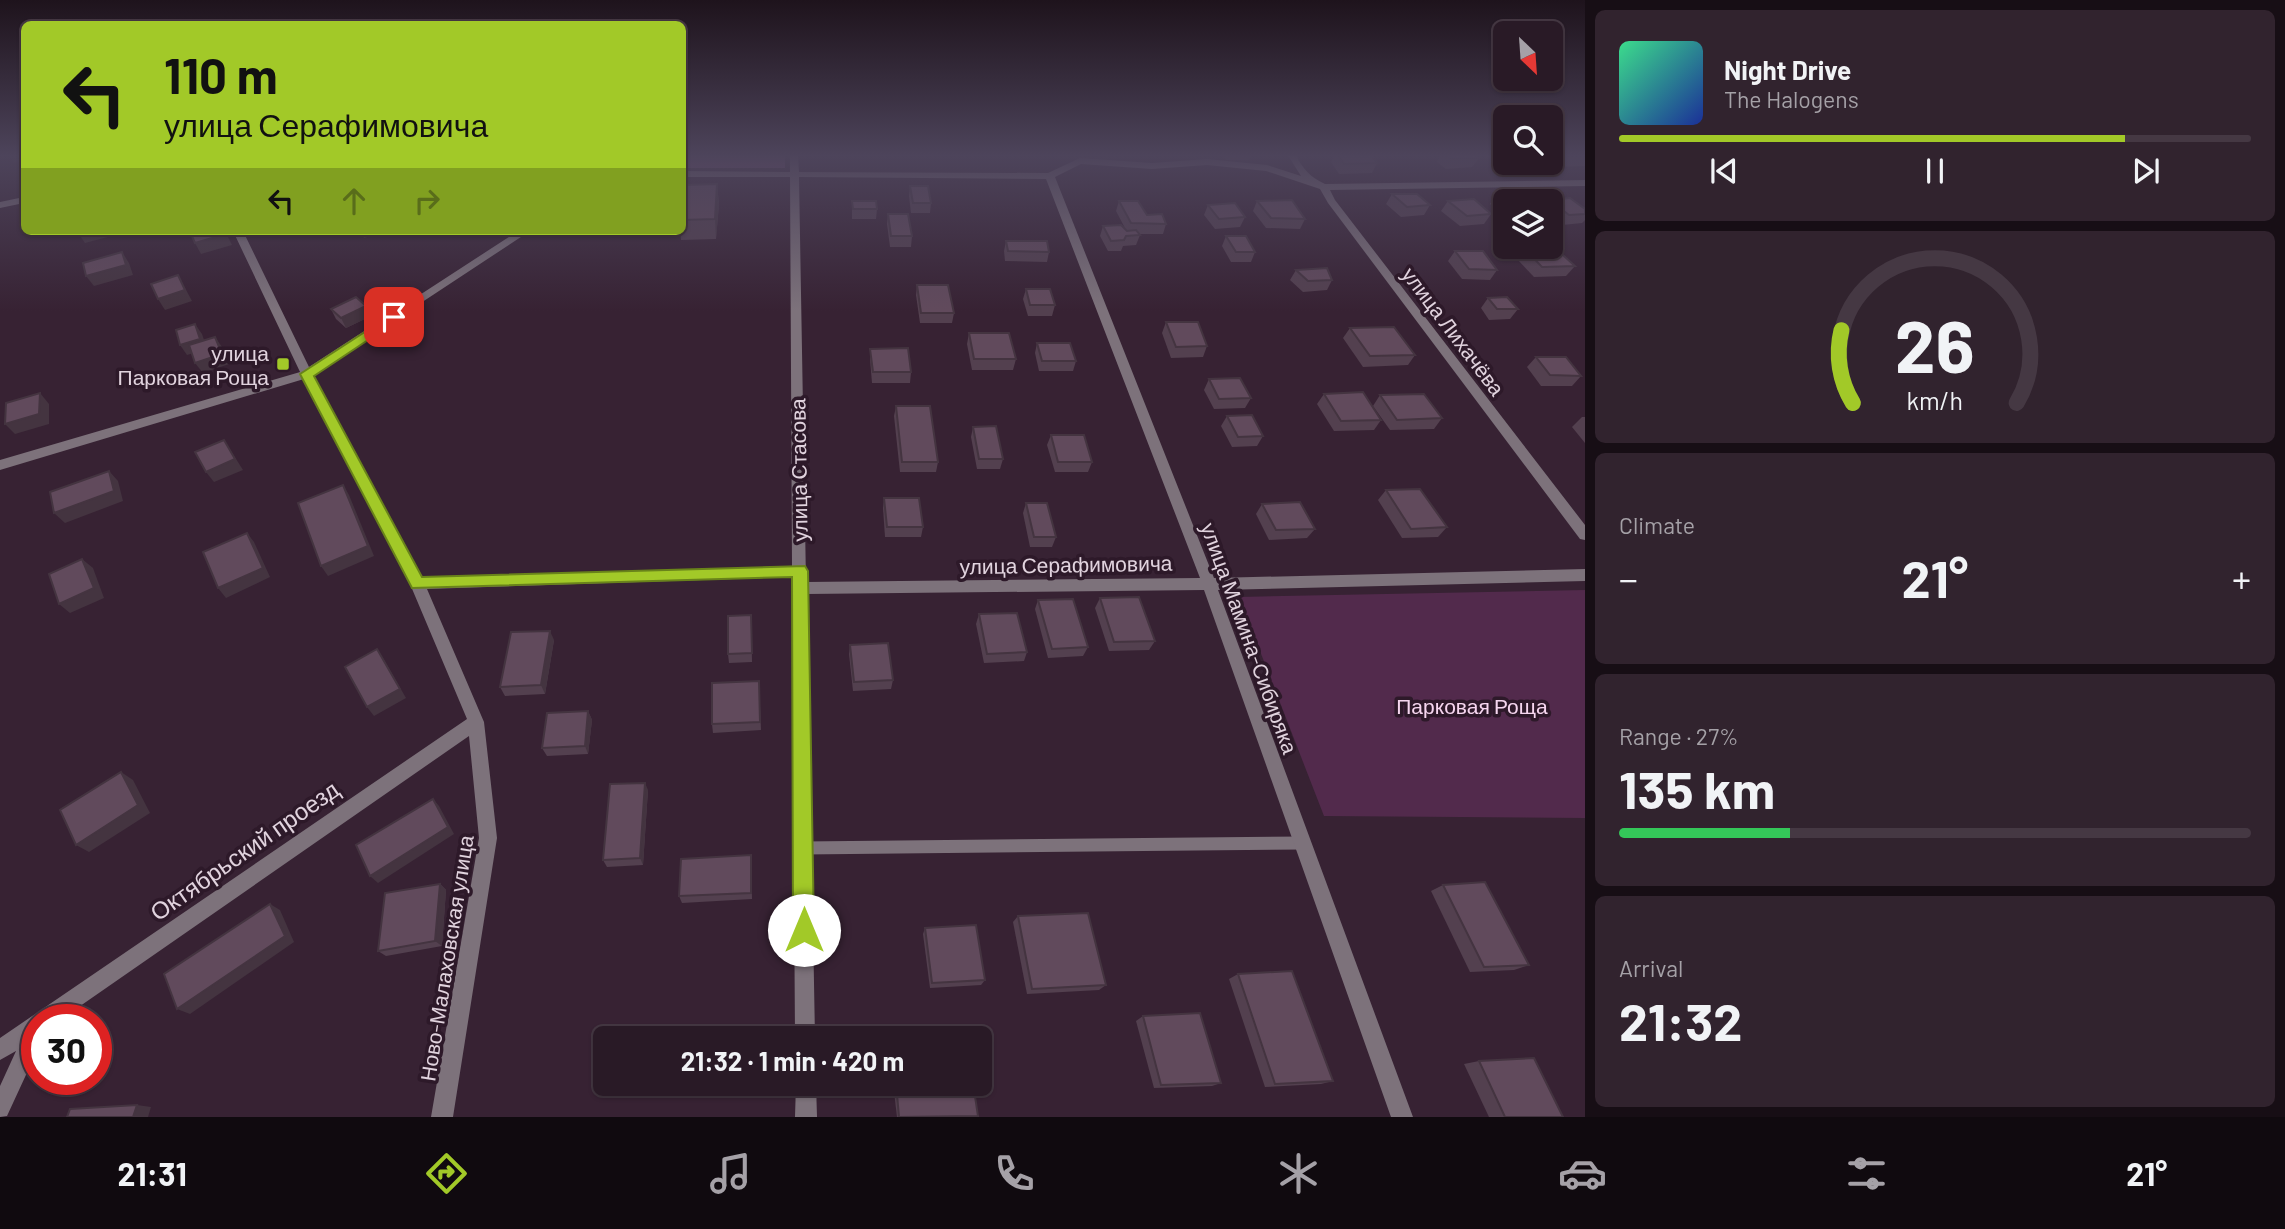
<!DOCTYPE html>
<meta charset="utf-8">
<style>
body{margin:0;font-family:Barlow,sans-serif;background:#31232e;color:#f1f3f6;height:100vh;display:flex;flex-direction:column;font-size:26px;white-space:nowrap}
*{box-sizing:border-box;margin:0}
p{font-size:23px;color:#a5a1a7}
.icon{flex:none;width:38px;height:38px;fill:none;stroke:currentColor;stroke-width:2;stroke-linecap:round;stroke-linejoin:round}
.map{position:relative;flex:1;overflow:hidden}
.panel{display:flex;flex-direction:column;gap:10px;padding:10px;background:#170e15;width:700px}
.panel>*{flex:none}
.top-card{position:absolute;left:21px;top:21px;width:665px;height:214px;border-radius:10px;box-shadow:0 2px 5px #0004,0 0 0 2px #453843;background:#a2c928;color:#111;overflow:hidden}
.needle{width:46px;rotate:155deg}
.buttons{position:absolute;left:1493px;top:21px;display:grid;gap:14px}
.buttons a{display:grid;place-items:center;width:70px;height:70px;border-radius:10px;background:#291a26;box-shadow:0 2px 5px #0004,0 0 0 2px #453843;font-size:35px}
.speed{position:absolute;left:21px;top:1004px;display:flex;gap:14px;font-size:35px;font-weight:700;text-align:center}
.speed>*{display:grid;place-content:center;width:91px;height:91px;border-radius:50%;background:#291a26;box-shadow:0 2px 5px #0004,0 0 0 2px #453843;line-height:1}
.speed .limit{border:10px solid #d22;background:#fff;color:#111}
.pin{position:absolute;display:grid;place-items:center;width:60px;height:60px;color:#fff;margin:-30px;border-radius:14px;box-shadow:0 4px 10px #0006}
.me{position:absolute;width:77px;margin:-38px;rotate:0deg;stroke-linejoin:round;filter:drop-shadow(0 0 5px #0008)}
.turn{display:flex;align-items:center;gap:24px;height:147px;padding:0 28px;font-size:32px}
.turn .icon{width:91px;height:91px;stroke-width:2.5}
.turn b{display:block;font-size:49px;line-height:60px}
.lanes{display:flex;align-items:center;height:66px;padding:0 28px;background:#0003;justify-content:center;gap:35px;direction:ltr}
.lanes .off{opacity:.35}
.big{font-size:52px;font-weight:700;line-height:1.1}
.panel .widget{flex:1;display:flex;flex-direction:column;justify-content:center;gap:10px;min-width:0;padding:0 24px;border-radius:10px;background:#31232e}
.panel .dial{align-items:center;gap:0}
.dial svg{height:182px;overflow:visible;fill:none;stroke:#453843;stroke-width:7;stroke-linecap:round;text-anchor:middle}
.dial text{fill:#f1f3f6;stroke:none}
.song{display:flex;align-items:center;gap:21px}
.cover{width:84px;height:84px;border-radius:10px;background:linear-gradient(135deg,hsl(150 70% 55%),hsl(230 70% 35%))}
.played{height:7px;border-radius:4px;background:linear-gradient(90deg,#a2c928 80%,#453843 80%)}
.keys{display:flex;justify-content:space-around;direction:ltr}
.heat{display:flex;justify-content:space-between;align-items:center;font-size:38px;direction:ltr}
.charge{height:10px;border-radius:5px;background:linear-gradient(90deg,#34c759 27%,#453843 0)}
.trip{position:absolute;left:593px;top:1026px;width:399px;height:70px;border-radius:10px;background:#291a26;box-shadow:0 2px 5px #0004,0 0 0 2px #453843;font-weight:700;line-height:70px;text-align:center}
.tab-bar{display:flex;height:112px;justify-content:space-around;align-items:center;background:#100a0f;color:#a5a1a7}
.tab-bar .icon{width:49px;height:49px}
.tab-bar .selected{color:#a2c928}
.tab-bar b{font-size:32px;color:#f1f3f6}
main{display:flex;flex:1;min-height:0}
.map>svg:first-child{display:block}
</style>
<main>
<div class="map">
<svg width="1585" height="1117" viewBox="0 0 1585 1117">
<rect width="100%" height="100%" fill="#372233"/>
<polygon fill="#522a4c" points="1585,590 1585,818 1324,816 1239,597"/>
<rect fill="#83507a" x="683" y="154" width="102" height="14"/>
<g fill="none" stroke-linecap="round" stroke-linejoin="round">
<polyline stroke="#7d727b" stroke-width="13" points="803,848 1303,843"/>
<g fill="#7d727b" fill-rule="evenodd">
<path d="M790,154H798L799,172L1048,173L1080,158L1152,163L1207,159L1267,165L1301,176L1287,154H1295C1303,169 1310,177 1325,184L1585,180V186L1330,190L1335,200L1585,525V540L1580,539L1328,203L1320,189L1266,171L1207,165L1152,169L1081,164L1055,177L1214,578L1585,569V581L1218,590L1413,1117H1391L1204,590L807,594L815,1038H795L792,577L427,589L484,722L497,838L453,1117H431L479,838L469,736L60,1020H37V1051L7,1116L0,1117V1086L16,1051L0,1060V1038L467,719L410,584L304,379L0,470V460L307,370L313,374L421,578L792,566L790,177H682V171L790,172ZM799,177L1046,179L1200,578L806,582Z"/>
<polygon points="24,197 24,203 0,208 0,202"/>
<polygon points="796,1083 816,1083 817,1117 795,1117"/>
</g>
<polygon fill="#7d727b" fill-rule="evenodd" points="233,231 243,231 309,367 518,231 530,231 307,378 301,374"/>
</g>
<g fill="#53404f">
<rect x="1063" y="154" width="31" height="2"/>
<polygon points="1223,154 1252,154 1249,160 1226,160"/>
<polygon points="1335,154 1370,154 1377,163 1372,173 1339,174 1331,162"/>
<polygon points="1441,154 1475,154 1479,158 1472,167 1446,169 1437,162"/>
<polygon points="1483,154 1505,154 1505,163 1529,163 1526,167 1506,168 1496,161 1499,157 1486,157"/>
<polygon points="1550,154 1585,154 1585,166 1552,167 1548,163 1550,163"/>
<polygon points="717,184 719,204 716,239 681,240 680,232 652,236 651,233 630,231 682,231 682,185"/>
<polygon points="910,186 931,203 930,213 911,213 909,196"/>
<polygon points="1392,194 1430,205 1424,215 1401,217 1386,204"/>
<polygon points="1496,194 1505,201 1505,217 1490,204"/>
<polygon points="1550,200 1585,209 1585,220 1582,223 1562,225 1550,216 1550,201 1549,201"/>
<polygon points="852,201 877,209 876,219 852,219"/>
<polygon points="1119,201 1166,224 1163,234 1139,234 1140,235 1136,245 1123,246 1121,251 1108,251 1100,236 1103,226 1126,230 1116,211"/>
<polygon points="1257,201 1305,219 1300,229 1266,228 1253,211"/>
<polygon points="1448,201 1491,214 1484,224 1460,226 1441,211"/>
<polygon points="1208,205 1245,217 1240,227 1215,229 1204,215"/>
<polygon points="888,214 912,236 911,247 890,247 887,224"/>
<polygon points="1226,236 1255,252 1251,262 1231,262 1222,246"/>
<polygon points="1006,241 1049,252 1047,262 1005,261 1004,251"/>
<polygon points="1523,247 1575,266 1566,276 1534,277 1515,257"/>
<polygon points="1455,251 1497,270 1490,280 1462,279 1448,261"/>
<polygon points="1296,270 1332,280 1327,290 1303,292 1290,280"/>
<polygon points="917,285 954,313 952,323 920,323 916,295"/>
<polygon points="1026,289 1055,305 1052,316 1028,316 1023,299"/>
<polygon points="1488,298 1518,309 1510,319 1489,320 1481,308"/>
<polygon points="331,309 371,316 346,328 336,319"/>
<polygon points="1166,322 1207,346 1203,357 1171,358 1162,333"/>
<polygon points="1350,328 1415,355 1408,365 1363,367 1343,338"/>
<polygon points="969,333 1016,359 1013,370 972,370 967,344"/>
<polygon points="1037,343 1076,361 1073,371 1039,371 1035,353"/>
<polygon points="870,349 911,372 910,383 872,383 870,359"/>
<polygon points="1536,357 1581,376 1572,386 1541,386 1527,367"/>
<polygon points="1209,379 1251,398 1245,408 1214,409 1204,390"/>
<polygon points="1324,394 1381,420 1374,430 1334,431 1317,404"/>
<polygon points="1380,395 1442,418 1434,429 1390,430 1373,406"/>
<polygon points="896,406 938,462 936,472 900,472 894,416"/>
<polygon points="1227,416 1263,436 1257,446 1232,447 1221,426"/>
<polygon points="1582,417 1585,417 1585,443 1572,427"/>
<polygon points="973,427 1003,459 1000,469 977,469 971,437"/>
<polygon points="1051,435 1092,462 1088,472 1055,472 1047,445"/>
<polygon points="1386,490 1447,527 1438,537 1402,538 1378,500"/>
<polygon points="884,498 923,527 921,537 885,537 883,508"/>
<polygon points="1026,503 1056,537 1052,547 1030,547 1023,513"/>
<polygon points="1262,504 1315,529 1307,538 1269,540 1256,514"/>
<polygon points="1100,598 1155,641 1149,650 1109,651 1095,608"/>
<polygon points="1038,600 1088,647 1083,656 1048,658 1035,609"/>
<polygon points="979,614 1027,652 1024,661 984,663 976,624"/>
<polygon points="751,615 752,662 729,663 728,654"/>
<polygon points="554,640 545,694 505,696 500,687"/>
<polygon points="850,645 893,680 891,689 853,691 849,654"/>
<polygon points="759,681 761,730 713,733 712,724"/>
<polygon points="588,711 592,720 588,754 547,756 542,748"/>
<polygon points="648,790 643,865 607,867 603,860"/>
<polygon points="751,862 752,899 682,903 679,896"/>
<polygon points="440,884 446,890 442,946 386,956 378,951"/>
<polygon points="1443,885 1529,965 1514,970 1470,972 1431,891"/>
<polygon points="1018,916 1106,985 1099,990 1027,994 1013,922"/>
<polygon points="925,928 985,980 981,985 930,988 923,934"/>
<polygon points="1238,974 1333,1081 1321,1084 1265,1087 1229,979"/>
<polygon points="1143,1016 1221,1083 1212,1086 1154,1088 1136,1021"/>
<polygon points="1479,1061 1563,1117 1489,1117 1464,1064"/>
<polygon points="893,1083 973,1083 978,1116 897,1117"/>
</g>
<g fill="#443440">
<polygon points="8,154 24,154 24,160 14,163"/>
<polygon points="717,184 719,204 716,239 715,219"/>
<polygon points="84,231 123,231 123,233 85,243 78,233"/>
<polygon points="225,231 232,245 201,254 195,243"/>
<polygon points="360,231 387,231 364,238"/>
<polygon points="651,231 680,231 680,232 652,236"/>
<polygon points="122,252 129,263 133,275 94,286 86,276"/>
<polygon points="178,275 192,301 165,310 158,299"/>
<polygon points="366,306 371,316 346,328 341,318"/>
<polygon points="195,324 202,334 207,349 187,355 180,345"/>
<polygon points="215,337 222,347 229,364 203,373 195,363"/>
<polygon points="40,393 49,404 49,424 15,434 5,424"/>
<polygon points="224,440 243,470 214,482 206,472"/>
<polygon points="109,471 118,481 123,501 65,523 54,513"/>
<polygon points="343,485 349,495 374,556 328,576 321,566"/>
<polygon points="247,533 254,542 270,577 226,598 218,588"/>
<polygon points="82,559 93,568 104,598 70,613 59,604"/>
<polygon points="550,631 554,640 545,694 541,685"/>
<polygon points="377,649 383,658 406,698 374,716 367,707"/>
<polygon points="588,711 592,720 588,754 585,746"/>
<polygon points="121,772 133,780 150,813 89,852 76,845"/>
<polygon points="645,783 648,790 643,865 640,858"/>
<polygon points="433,799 439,806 454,834 378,883 370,876"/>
<polygon points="440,884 446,890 442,946 435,941"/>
<polygon points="270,904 280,910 294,942 190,1014 177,1009"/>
<polygon points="137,1105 151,1107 148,1117 133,1117"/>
</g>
<g fill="#614a5c" stroke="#443440" stroke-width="2">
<polygon points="1337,154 1370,154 1377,163 1344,164"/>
<polygon points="1445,154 1475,154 1479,158 1452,159"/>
<polygon points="1556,154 1585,154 1585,156 1559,157"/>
<polygon points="717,184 715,219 682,220 682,185"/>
<polygon points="910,186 928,186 931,203 913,203"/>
<polygon points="1523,192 1533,201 1506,201 1496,194"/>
<polygon points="1392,194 1417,194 1430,205 1407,207"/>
<polygon points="1570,198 1585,209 1585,214 1569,215 1550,200"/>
<polygon points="1474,199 1491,214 1467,216 1448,201"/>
<polygon points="1292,200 1305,219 1271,218 1257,201"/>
<polygon points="852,201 876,201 877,209 853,209"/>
<polygon points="1119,201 1138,201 1147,215 1162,214 1166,224 1131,223"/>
<polygon points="1235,203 1245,217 1219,219 1208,205"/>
<polygon points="888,214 908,214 912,236 891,236"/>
<polygon points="1121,225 1127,231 1136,230 1140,235 1126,236 1124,240 1111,241 1103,226"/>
<polygon points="202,231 224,231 226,234 195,243 191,234"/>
<polygon points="1226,236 1246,236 1255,252 1236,252"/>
<polygon points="1006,241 1047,241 1049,252 1008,251"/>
<polygon points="1550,246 1553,246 1575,266 1542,267 1523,247 1550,247"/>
<polygon points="1455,251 1483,251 1497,270 1469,269"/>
<polygon points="122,252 126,265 86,276 83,263"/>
<polygon points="1327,268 1332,280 1308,281 1296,270"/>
<polygon points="178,275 185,290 158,299 151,284"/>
<polygon points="917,285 948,285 954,313 921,313"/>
<polygon points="1026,289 1050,289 1055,305 1030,305"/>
<polygon points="356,297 366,306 341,318 331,309"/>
<polygon points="1507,297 1518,309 1497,309 1488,298"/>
<polygon points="1166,322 1198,322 1207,346 1176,347"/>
<polygon points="195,324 200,339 180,345 176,330"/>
<polygon points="1394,327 1415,355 1370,356 1350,328"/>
<polygon points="969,333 1009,333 1016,359 974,359"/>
<polygon points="215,337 222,354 195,363 189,345"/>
<polygon points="1037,343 1070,343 1076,361 1042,361"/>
<polygon points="908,348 911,372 873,372 870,349"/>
<polygon points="1536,357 1566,357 1581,376 1550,375"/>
<polygon points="1240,378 1251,398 1219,399 1209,379"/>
<polygon points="1363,392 1381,420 1341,421 1324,394"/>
<polygon points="40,393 39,414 5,424 6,403"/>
<polygon points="1424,394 1442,418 1397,420 1380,395"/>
<polygon points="896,406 930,406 938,462 902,462"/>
<polygon points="1252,415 1263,436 1238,437 1227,416"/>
<polygon points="996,426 1003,459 979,459 973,427"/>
<polygon points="1051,435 1084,435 1092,462 1058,462"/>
<polygon points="224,440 235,459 206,472 195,452"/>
<polygon points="109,471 114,491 54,513 50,492"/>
<polygon points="343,485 368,546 321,566 298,503"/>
<polygon points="1420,489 1447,527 1411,529 1386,490"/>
<polygon points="884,498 919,498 923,527 887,527"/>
<polygon points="1300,502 1315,529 1276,530 1262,504"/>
<polygon points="1026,503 1047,503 1056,537 1034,537"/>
<polygon points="247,533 263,568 218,588 203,552"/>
<polygon points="82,559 94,588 59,604 49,574"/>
<polygon points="1139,597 1155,641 1114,642 1100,598"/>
<polygon points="1073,599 1088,647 1052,649 1038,600"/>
<polygon points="1017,613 1027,652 987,654 979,614"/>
<polygon points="751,615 752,653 728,654 728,616"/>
<polygon points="550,631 541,685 500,687 511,632"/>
<polygon points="888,643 893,680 854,682 850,645"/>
<polygon points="377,649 400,689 367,707 345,667"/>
<polygon points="759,681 760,722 712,724 712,683"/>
<polygon points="588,711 585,746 542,748 547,713"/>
<polygon points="121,772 138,805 76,845 60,810"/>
<polygon points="645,783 640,858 603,860 610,784"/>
<polygon points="433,799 448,827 370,876 356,845"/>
<polygon points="751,855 751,893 679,896 681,859"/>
<polygon points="1485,882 1529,965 1484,967 1443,885"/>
<polygon points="440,884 435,941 378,951 385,893"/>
<polygon points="270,904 285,936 177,1009 164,974"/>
<polygon points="1088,913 1106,985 1032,989 1018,916"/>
<polygon points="976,925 985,980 932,983 925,928"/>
<polygon points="1292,971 1333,1081 1275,1084 1238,974"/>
<polygon points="1200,1013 1221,1083 1161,1085 1143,1016"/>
<polygon points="1534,1058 1563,1117 1505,1117 1479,1061"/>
<polygon points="896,1083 973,1083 978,1116 899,1117"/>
<polygon points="137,1105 133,1117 67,1117 70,1109"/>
</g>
<linearGradient id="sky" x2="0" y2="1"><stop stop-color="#1e131c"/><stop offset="0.5" stop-color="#4d445b"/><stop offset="1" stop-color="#4d445b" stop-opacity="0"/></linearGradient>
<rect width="1585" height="311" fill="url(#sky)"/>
<polygon fill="#a2c928" stroke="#69831a" stroke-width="2" points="394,313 400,317 398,320 314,376 422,577 805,566 808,571 814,930 811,937 804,940 796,937 793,930 792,577 412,588 300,374"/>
<rect fill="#a2c928" stroke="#2d1929" stroke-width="2.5" x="276" y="357" width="14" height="14" rx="3.5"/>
<g text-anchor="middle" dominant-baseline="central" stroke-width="7" stroke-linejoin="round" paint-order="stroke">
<g font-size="21" fill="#e1d3de" stroke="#2d1929">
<text transform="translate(1454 331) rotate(53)">улица Лихачёва</text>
<text transform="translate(798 470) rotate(-91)">улица Стасова</text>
<text transform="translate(1066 564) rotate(-1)">улица Серафимовича</text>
<text transform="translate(1250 638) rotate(70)">улица Мамина-Сибиряка</text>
<text transform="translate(446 958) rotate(-81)">Ново-Малаховская улица</text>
</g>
<g font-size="21" fill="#e1d3de" stroke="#2d1929" text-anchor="end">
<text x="269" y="352">улица<tspan x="269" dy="24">Парковая Роща</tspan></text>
</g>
<g font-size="21" fill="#f6d6ef" stroke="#2d1929">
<text x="1472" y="705">Парковая Роща</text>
</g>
<g font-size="24" fill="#e1d3de" stroke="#2d1929">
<text transform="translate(244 850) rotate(-35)">Октябрьский проезд</text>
</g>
</g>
</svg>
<div class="buttons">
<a><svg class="needle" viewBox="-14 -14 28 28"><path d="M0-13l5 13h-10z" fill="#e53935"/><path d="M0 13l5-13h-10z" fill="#a5a1a7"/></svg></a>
<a><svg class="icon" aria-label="search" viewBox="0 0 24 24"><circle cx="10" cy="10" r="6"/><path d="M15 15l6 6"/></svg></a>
<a><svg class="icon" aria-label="layers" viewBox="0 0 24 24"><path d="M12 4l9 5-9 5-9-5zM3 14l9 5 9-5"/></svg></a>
</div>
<div class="speed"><div class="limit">30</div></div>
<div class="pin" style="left:394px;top:317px;background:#d93025"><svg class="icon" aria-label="arrive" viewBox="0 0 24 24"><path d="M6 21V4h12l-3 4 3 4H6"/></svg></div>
<svg class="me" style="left:804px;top:930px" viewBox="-20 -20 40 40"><circle r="19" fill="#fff"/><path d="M0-13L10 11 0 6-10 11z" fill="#a2c928"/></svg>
<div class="trip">21:32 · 1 min · 420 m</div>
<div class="top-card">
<div class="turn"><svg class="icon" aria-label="left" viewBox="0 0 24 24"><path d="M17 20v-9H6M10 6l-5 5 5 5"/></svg><div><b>110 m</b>улица Серафимовича</div></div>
<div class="lanes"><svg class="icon" aria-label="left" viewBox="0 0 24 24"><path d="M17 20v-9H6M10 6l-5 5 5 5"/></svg><svg class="icon off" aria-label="ahead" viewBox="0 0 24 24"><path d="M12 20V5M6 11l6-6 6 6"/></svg><svg class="icon off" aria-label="right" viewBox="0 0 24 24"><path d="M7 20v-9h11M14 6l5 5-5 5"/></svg></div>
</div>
</div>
<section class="panel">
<div class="widget">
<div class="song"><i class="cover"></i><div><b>Night Drive</b><p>The Halogens</p></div></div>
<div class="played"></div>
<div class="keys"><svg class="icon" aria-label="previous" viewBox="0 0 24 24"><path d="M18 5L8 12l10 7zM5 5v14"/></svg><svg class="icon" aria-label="pause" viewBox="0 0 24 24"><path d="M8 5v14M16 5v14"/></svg><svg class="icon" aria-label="next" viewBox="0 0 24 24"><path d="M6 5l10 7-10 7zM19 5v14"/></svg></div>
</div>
<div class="widget dial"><svg viewBox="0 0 100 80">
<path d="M14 69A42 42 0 1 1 86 69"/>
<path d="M14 69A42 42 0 0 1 9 37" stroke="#a2c928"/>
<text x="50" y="56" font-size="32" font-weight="700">26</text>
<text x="50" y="72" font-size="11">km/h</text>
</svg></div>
<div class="widget"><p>Climate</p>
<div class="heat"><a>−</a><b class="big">21°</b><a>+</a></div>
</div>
<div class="widget"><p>Range · 27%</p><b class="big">135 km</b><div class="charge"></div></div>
<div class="widget"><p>Arrival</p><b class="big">21:32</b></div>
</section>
</main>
<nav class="tab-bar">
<b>21:31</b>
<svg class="icon selected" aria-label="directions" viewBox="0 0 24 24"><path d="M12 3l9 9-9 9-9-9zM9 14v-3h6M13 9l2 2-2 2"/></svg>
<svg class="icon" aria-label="music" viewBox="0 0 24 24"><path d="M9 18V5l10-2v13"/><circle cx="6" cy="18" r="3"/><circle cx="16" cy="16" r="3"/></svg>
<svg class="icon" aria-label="phone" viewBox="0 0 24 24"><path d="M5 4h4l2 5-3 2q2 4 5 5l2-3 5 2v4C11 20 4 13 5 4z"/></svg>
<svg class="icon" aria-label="climate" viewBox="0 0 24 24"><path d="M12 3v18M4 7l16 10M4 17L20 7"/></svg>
<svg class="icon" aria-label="car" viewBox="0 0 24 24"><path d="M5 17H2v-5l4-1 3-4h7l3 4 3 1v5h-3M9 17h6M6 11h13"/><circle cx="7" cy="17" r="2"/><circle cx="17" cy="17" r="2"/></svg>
<svg class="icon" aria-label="filters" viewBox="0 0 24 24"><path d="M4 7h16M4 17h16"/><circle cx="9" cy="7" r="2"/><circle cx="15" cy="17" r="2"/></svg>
<b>21°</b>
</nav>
